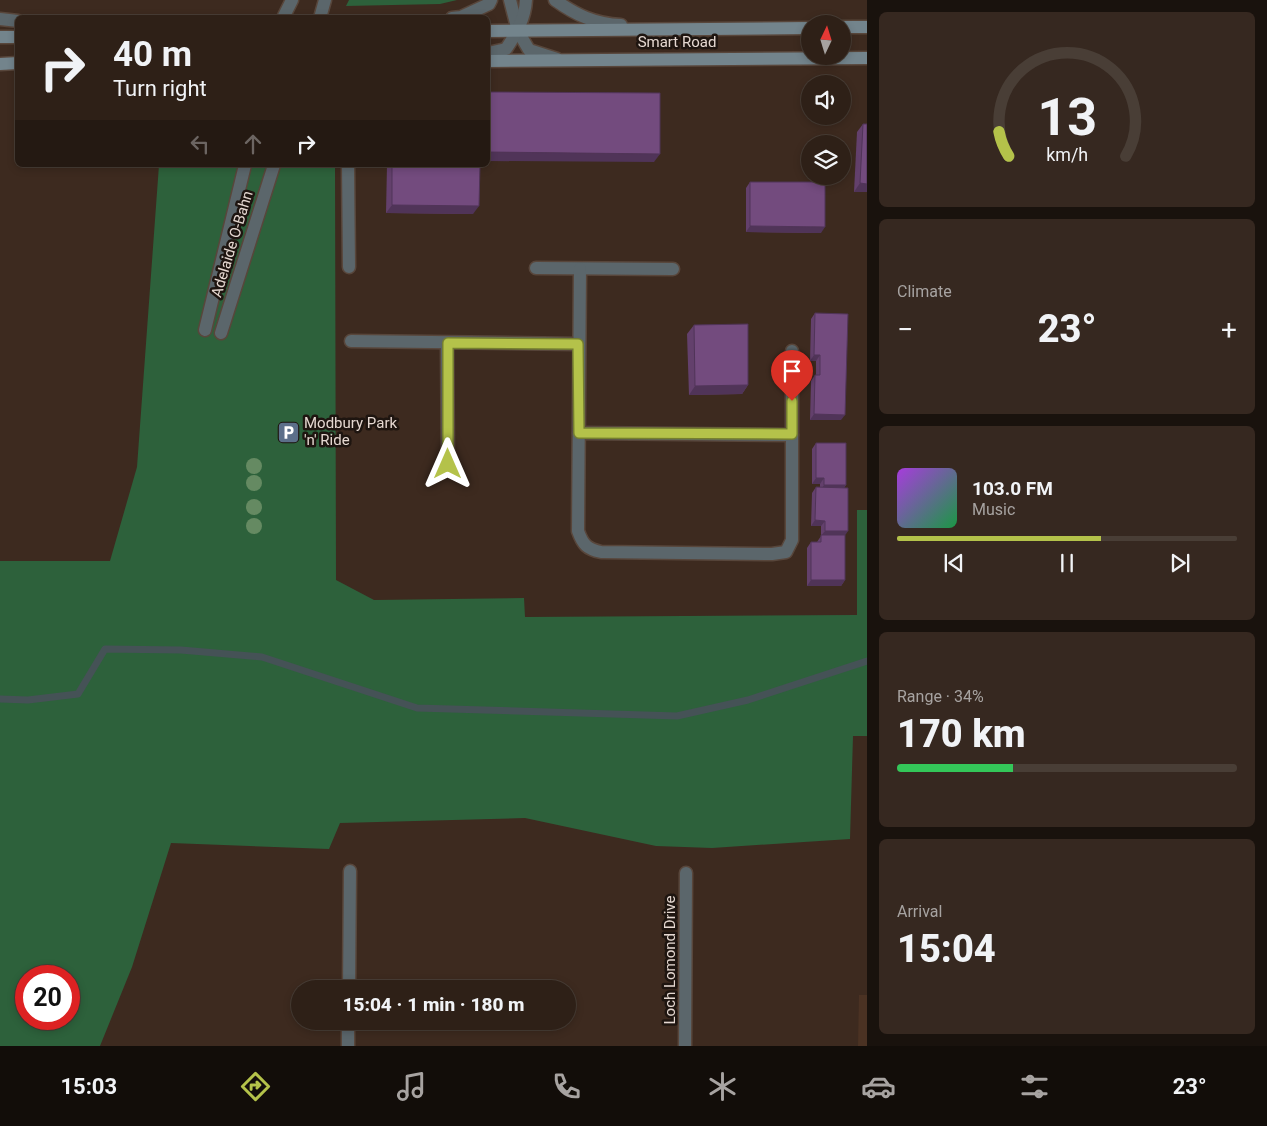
<!DOCTYPE html>
<meta charset="utf-8">
<style>
body{margin:0;font-family:Roboto,sans-serif;background:#362820;color:#f1f3f6;height:100vh;display:flex;flex-direction:column;font-size:19px;white-space:nowrap}
*{box-sizing:border-box;margin:0}
p{font-size:16px;color:#a7a3a1}
.icon{flex:none;width:28px;height:28px;fill:none;stroke:currentColor;stroke-width:2;stroke-linecap:round;stroke-linejoin:round}
.map{position:relative;flex:1;overflow:hidden}
.details{display:flex;flex-direction:column;gap:12px;padding:12px;background:#19120d;width:400px}
.details>*{flex:none}
.top-card{position:absolute;left:15px;top:15px;width:475px;height:152px;border-radius:8px;box-shadow:0 2px 8px #0003,0 0 0 1px #493e36;background:#2e2017;color:#f1f3f6;overflow:hidden}
.needle{width:32px;rotate:4deg}
.fabs{position:absolute;left:801px;top:15px;display:grid;gap:10px}
.fabs a{display:grid;place-items:center;width:50px;height:50px;border-radius:50%;background:#2e2017;box-shadow:0 2px 8px #0003,0 0 0 1px #493e36;font-size:25px}
.speed{position:absolute;left:15px;top:965px;display:flex;gap:10px;font-size:25px;font-weight:700;text-align:center}
.speed>*{display:grid;place-content:center;width:65px;height:65px;border-radius:50%;background:#2e2017;box-shadow:0 2px 8px #0003,0 0 0 1px #493e36;line-height:1}
.speed .limit{border:8px solid #d22;background:#fff;color:#111}
.pin{position:absolute;display:grid;place-items:center;width:42px;height:42px;color:#fff;margin:-51px -21px;border-radius:50% 50% 50% 0;rotate:-45deg;box-shadow:0 0 5px #0007}
.pin .icon{rotate:45deg}
.me{position:absolute;width:55px;margin:-28px;rotate:0deg;stroke-linejoin:round;filter:drop-shadow(0 0 4px #0008)}
.turn{display:flex;align-items:center;gap:18px;height:105px;padding:0 15px;font-size:22px}
.turn .icon{width:65px;height:65px;stroke-width:2.5}
.turn b{display:block;font-size:35px;line-height:42px}
.lanes{display:flex;align-items:center;height:48px;padding:0 15px;background:#0003;justify-content:center;gap:25px;direction:ltr}
.lanes .off{opacity:.35}
.big{font-size:38px;font-weight:800;line-height:1.1}
.details .tile{flex:1;display:flex;flex-direction:column;justify-content:center;gap:8px;min-width:0;padding:0 18px;border-radius:8px;background:#362820}
.details .dial{align-items:center;gap:0}
.dial svg{height:130px;overflow:visible;fill:none;stroke:#493e36;stroke-width:7;stroke-linecap:round;text-anchor:middle}
.dial text{fill:#f1f3f6;stroke:none}
.song{display:flex;align-items:center;gap:15px}
.cover{width:60px;height:60px;border-radius:8px;background:linear-gradient(135deg,hsl(280 70% 55%),hsl(140 70% 35%))}
.played{height:5px;border-radius:2px;background:linear-gradient(90deg,#b4c24a 60%,#493e36 60%)}
.keys{display:flex;justify-content:space-around;direction:ltr}
.heat{display:flex;justify-content:space-between;align-items:center;font-size:28px;direction:ltr}
.charge{height:8px;border-radius:4px;background:linear-gradient(90deg,#34c759 34%,#493e36 0)}
.trip{position:absolute;left:291px;top:980px;width:285px;height:50px;border-radius:25px;background:#2e2017;box-shadow:0 2px 8px #0003,0 0 0 1px #493e36;font-weight:800;line-height:50px;text-align:center}
.tab-bar{display:flex;height:80px;justify-content:space-around;align-items:center;background:#120d09;color:#a7a3a1}
.tab-bar .icon{width:35px;height:35px}
.tab-bar .on{color:#b4c24a}
.tab-bar b{font-size:22px;color:#f1f3f6}
main{display:flex;flex:1;min-height:0}
.map>svg:first-child{display:block}
</style>
<main>
<div class="map">
<svg width="867" height="1046" viewBox="0 0 867 1046">
<rect width="100%" height="100%" fill="#3d2a1f"/>
<polygon fill="#4b3223" points="859,995 867,995 867,1046 858,1046"/>
<g fill="#2d613b" fill-rule="evenodd">
<polygon points="349,0 457,0 440,4 346,6"/>
<path d="M159,165H335L336,580L374,600L524,598L525,617L857,615V510H867V736H853L850,839L712,848L656,846L525,818L340,823L329,849L171,843L132,967L100,1046H0V561H110L137,467ZM26,976H69V1019H26Z"/>
</g>
<g fill="none" stroke-linecap="round" stroke-linejoin="round">
<polyline stroke="#455256" stroke-width="7" points="0,699 28,700 78,694 105,649 181,650 262,657 417,708 677,716 748,700 867,661"/>
<defs>
<g id="service">
<polyline points="510,0 518,31 529,50 557,59"/>
<path d="M555,0C576,15 595,24 621,25"/>
<polyline points="283,18 292,0"/>
<polyline points="320,18 325,0"/>
<polyline points="452,18 461,17 489,4 491,0"/>
<polyline points="0,19 18,21"/>
<path d="M488,53L506,49C516,34 525,19 526,0"/>
<polyline points="348,165 349,267"/>
<polyline points="536,268 673,269"/>
<path d="M580,269L578,531C583,545 587,549 601,552L772,554L786,552L792,540V351"/>
<polyline points="205,330 245,165"/>
<polyline points="221,333 274,165"/>
<polyline points="351,341 578,344"/>
<polyline points="447,343 448,464"/>
<polyline points="579,433 792,435"/>
</g>
<g id="minor">
<polyline points="349,989 350,871"/>
<polyline points="348,1046 348,1021"/>
<polyline points="685,1046 686,873"/>
</g>
<g id="secondary">
<polyline points="842,27 867,27"/>
<polyline points="488,31 810,28"/>
<polyline points="0,37 18,37"/>
<polyline points="488,61 867,58"/>
<polyline points="0,64 18,63"/>
</g>
</defs>
<use href="#service" stroke="#58463b" stroke-width="15"/>
<use href="#minor" stroke="#58463b" stroke-width="15"/>
<use href="#secondary" stroke="#58463b" stroke-width="15"/>
<use href="#service" stroke="#5b666b" stroke-width="12"/>
<use href="#minor" stroke="#5b666b" stroke-width="12"/>
<use href="#secondary" stroke="#73848c" stroke-width="12"/>
</g>
<g fill="#658a62">
<circle cx="254" cy="466" r="8"/>
<circle cx="254" cy="483" r="8"/>
<circle cx="254" cy="507" r="8"/>
<circle cx="254" cy="526" r="8"/>
</g>
<g fill="#63406c">
<polygon points="863,124 867,124 867,192 854,192 857,132"/>
<polygon points="387,165 480,165 473,214 386,213"/>
<polygon points="750,182 821,233 746,232 746,188"/>
<polygon points="815,313 841,420 810,420 811,381 815,375 816,375 816,361 810,361 811,319"/>
<polygon points="694,325 748,385 742,394 689,395 687,334"/>
<polygon points="816,443 846,485 844,488 845,580 841,586 807,586 807,548 811,542 817,542 821,536 821,526 811,526 812,493 816,487 820,488 820,484 812,484 812,449"/>
</g>
<g fill="#503458">
<polygon points="488,152 660,154 654,162 488,161"/>
<polygon points="860,183 867,184 867,192 854,192"/>
<polygon points="392,205 479,206 473,214 386,213"/>
<polygon points="750,226 825,227 821,233 746,232"/>
<polygon points="814,355 820,355 816,361 810,361"/>
<polygon points="748,385 742,394 689,395 695,386"/>
<polygon points="814,414 845,415 841,420 810,420"/>
<polygon points="816,478 824,478 820,484 812,484"/>
<polygon points="824,485 846,485 842,491 820,491"/>
<polygon points="815,520 825,521 821,526 811,526"/>
<polygon points="825,531 848,531 844,537 821,536"/>
<polygon points="811,580 845,580 841,586 807,586"/>
</g>
<g fill="#734b7e" stroke="#503458">
<polygon points="488,92 490,92 660,93 660,154 488,152"/>
<polygon points="863,124 867,124 867,184 860,183"/>
<polygon points="392,165 480,165 479,206 392,205"/>
<polygon points="750,182 825,182 825,227 750,226"/>
<polygon points="815,313 848,314 845,415 814,414 815,375 820,375 820,355 814,355"/>
<polygon points="748,324 748,385 695,386 694,325"/>
<polygon points="816,443 846,443 846,485 824,485 824,478 816,478"/>
<polygon points="816,487 848,488 848,531 825,531 825,521 815,520"/>
<polygon points="821,535 845,535 845,580 811,580 811,542 821,542"/>
</g>
<g fill="none" stroke-linecap="round" stroke-linejoin="round">
<defs>
<polyline id="route" points="448,464 448,343 578,344 579,433 792,434 792,401"/>
</defs>
<use href="#route" stroke="#757e30" stroke-width="12"/>
<use href="#route" stroke="#b4c24a" stroke-width="9"/>
</g>
<defs>
<symbol id="parking-square" viewBox="-11 -11 22 22"><rect x="-9" y="-9" width="18" height="18" rx="4" fill="#5c6f8a" stroke="#1e1510"/><path d="M-3.5-5.5H1a3.5 3.5 0 0 1 0 7H-1V5.5H-3.5ZM-1-3.4V-.6H.8a1.4 1.4 0 0 0 0-2.8Z" fill="#fff"/></symbol>
</defs>
<g fill-rule="evenodd">
<use href="#parking-square" x="276" y="420" width="25" height="25"/>
</g>
<g text-anchor="middle" dominant-baseline="central" stroke-width="5" stroke-linejoin="round" paint-order="stroke">
<g font-size="15" fill="#e5d8d1" stroke="#1e1510">
<text x="677" y="42">Smart Road</text>
<text transform="translate(232 244) rotate(-73)">Adelaide O-Bahn</text>
<text transform="translate(670 960) rotate(-90)">Loch Lomond Drive</text>
</g>
<g font-size="15" fill="#e5d8d1" stroke="#1e1510" text-anchor="start">
<text x="304" y="423">Modbury Park<tspan x="304" dy="17">'n' Ride</tspan></text>
</g>
</g>
</svg>
<div class="fabs">
<a><svg class="needle" viewBox="-14 -14 28 28"><path d="M0-13l5 13h-10z" fill="#e53935"/><path d="M0 13l5-13h-10z" fill="#a7a3a1"/></svg></a>
<a><svg class="icon" aria-label="sound" viewBox="0 0 24 24"><path d="M4 9h4l5-4v14l-5-4H4zM17 9q2 3 0 6"/></svg></a>
<a><svg class="icon" aria-label="layers" viewBox="0 0 24 24"><path d="M12 4l9 5-9 5-9-5zM3 14l9 5 9-5"/></svg></a>
</div>
<div class="speed"><div class="limit">20</div></div>
<div class="pin" style="left:792px;top:401px;background:#d93025"><svg class="icon" aria-label="arrive" viewBox="0 0 24 24"><path d="M6 21V4h12l-3 4 3 4H6"/></svg></div>
<svg class="me" style="left:448px;top:464px" viewBox="-20 -20 40 40"><path d="M0-17L14 15 0 8-14 15z" fill="#b4c24a" stroke="#fff" stroke-width="4"/></svg>
<div class="trip">15:04 · 1 min · 180 m</div>
<div class="top-card">
<div class="turn"><svg class="icon" aria-label="right" viewBox="0 0 24 24"><path d="M7 20v-9h11M14 6l5 5-5 5"/></svg><div><b>40 m</b>Turn right</div></div>
<div class="lanes"><svg class="icon off" aria-label="left" viewBox="0 0 24 24"><path d="M17 20v-9H6M10 6l-5 5 5 5"/></svg><svg class="icon off" aria-label="ahead" viewBox="0 0 24 24"><path d="M12 20V5M6 11l6-6 6 6"/></svg><svg class="icon" aria-label="right" viewBox="0 0 24 24"><path d="M7 20v-9h11M14 6l5 5-5 5"/></svg></div>
</div>
</div>
<section class="details">
<div class="tile dial"><svg viewBox="0 0 100 80">
<path d="M14 69A42 42 0 1 1 86 69"/>
<path d="M14 69A42 42 0 0 1 8 54" stroke="#b4c24a"/>
<text x="50" y="56" font-size="32" font-weight="700">13</text>
<text x="50" y="72" font-size="11">km/h</text>
</svg></div>
<div class="tile"><p>Climate</p>
<div class="heat"><a>−</a><b class="big">23°</b><a>+</a></div>
</div>
<div class="tile">
<div class="song"><i class="cover"></i><div><b>103.0 FM</b><p>Music</p></div></div>
<div class="played"></div>
<div class="keys"><svg class="icon" aria-label="previous" viewBox="0 0 24 24"><path d="M18 5L8 12l10 7zM5 5v14"/></svg><svg class="icon" aria-label="pause" viewBox="0 0 24 24"><path d="M8 5v14M16 5v14"/></svg><svg class="icon" aria-label="next" viewBox="0 0 24 24"><path d="M6 5l10 7-10 7zM19 5v14"/></svg></div>
</div>
<div class="tile"><p>Range · 34%</p><b class="big">170 km</b><div class="charge"></div></div>
<div class="tile"><p>Arrival</p><b class="big">15:04</b></div>
</section>
</main>
<nav class="tab-bar">
<b>15:03</b>
<svg class="icon on" aria-label="directions" viewBox="0 0 24 24"><path d="M12 3l9 9-9 9-9-9zM9 14v-3h6M13 9l2 2-2 2"/></svg>
<svg class="icon" aria-label="music" viewBox="0 0 24 24"><path d="M9 18V5l10-2v13"/><circle cx="6" cy="18" r="3"/><circle cx="16" cy="16" r="3"/></svg>
<svg class="icon" aria-label="phone" viewBox="0 0 24 24"><path d="M5 4h4l2 5-3 2q2 4 5 5l2-3 5 2v4C11 20 4 13 5 4z"/></svg>
<svg class="icon" aria-label="climate" viewBox="0 0 24 24"><path d="M12 3v18M4 7l16 10M4 17L20 7"/></svg>
<svg class="icon" aria-label="car" viewBox="0 0 24 24"><path d="M5 17H2v-5l4-1 3-4h7l3 4 3 1v5h-3M9 17h6M6 11h13"/><circle cx="7" cy="17" r="2"/><circle cx="17" cy="17" r="2"/></svg>
<svg class="icon" aria-label="filters" viewBox="0 0 24 24"><path d="M4 7h16M4 17h16"/><circle cx="9" cy="7" r="2"/><circle cx="15" cy="17" r="2"/></svg>
<b>23°</b>
</nav>
